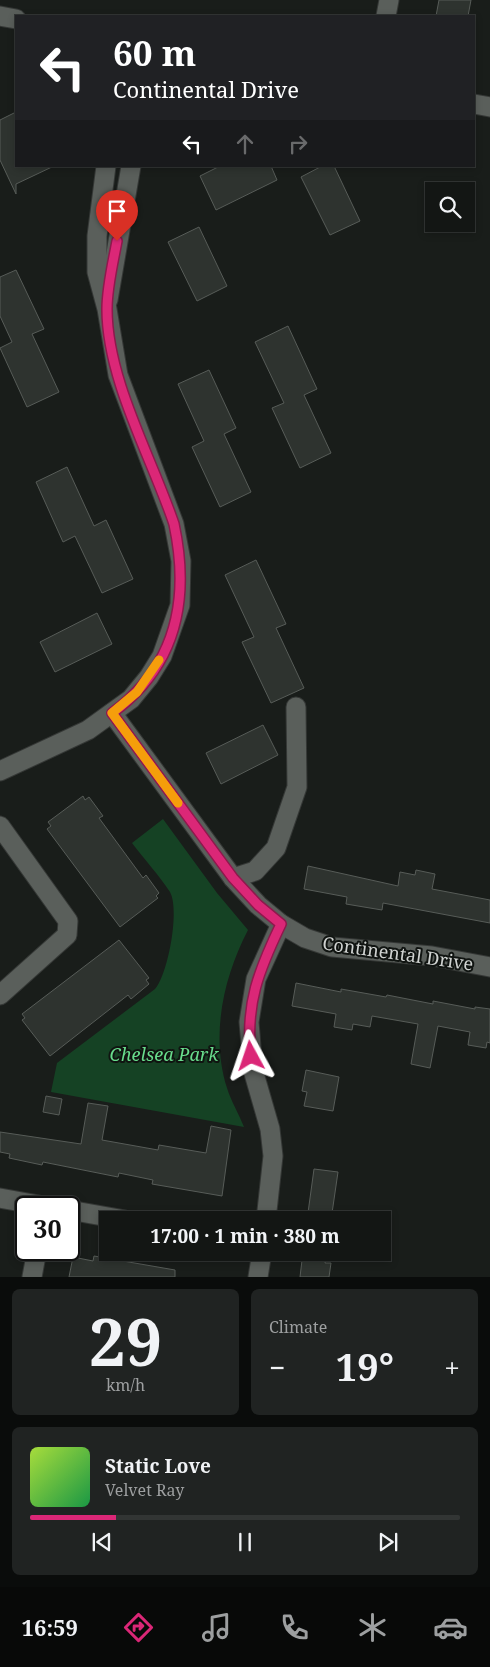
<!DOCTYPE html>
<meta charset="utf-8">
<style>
body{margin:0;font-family:"Noto Serif",serif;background:#202322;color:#f1f3f6;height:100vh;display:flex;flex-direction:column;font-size:19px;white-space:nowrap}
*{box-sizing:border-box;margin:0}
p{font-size:16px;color:#9d9fa0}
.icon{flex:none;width:28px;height:28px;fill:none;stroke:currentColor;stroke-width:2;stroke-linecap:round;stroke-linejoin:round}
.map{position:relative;height:1277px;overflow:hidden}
.sheet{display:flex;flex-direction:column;gap:12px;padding:12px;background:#0a0c0b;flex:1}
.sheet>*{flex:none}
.banner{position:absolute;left:15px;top:15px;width:460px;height:152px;border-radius:0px;box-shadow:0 2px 8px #0003,0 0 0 1px #323534;background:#202124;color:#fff;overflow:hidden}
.fabs{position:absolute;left:425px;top:182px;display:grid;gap:10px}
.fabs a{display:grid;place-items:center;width:50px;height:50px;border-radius:0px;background:#131614;box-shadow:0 2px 8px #0003,0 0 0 1px #323534;font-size:25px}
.speed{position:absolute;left:15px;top:1196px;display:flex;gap:10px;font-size:25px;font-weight:700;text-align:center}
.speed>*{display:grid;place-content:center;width:65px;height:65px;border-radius:50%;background:#131614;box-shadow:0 2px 8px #0003,0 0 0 1px #323534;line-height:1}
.speed .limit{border:2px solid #111;border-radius:8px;background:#fff;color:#111}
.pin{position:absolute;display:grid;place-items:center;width:42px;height:42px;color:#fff;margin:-51px -21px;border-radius:50% 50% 50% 0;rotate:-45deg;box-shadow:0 0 5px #0007}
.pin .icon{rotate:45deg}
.me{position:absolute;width:55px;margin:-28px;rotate:355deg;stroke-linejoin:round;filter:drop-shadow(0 0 4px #0008)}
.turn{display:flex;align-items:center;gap:18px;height:105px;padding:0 15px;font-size:22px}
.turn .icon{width:65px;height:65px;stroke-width:2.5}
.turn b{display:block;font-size:35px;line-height:42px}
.lanes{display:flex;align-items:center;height:48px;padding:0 15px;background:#0003;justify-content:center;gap:25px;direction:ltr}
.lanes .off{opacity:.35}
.big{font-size:38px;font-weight:700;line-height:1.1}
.sheet .widget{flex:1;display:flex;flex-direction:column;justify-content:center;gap:8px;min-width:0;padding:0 18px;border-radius:8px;background:#202322}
.sheet .dial{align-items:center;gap:0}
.dial b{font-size:65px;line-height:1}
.song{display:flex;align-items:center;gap:15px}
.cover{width:60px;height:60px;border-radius:8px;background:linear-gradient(135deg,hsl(80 70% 55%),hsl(140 70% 35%))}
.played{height:5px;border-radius:2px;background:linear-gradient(90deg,#db2777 20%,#323534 20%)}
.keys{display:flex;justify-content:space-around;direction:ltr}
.heat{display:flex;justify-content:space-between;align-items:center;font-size:28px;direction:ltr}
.sheet .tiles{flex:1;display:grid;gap:12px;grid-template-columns:1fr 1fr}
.widget:last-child{grid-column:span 2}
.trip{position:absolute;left:99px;top:1211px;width:292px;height:50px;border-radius:0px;background:#131614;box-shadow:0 2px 8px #0003,0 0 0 1px #323534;font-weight:700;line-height:50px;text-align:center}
.tab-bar{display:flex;height:80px;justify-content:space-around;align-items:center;background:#080908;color:#9d9fa0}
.tab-bar .icon{width:35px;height:35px}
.tab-bar .selected{color:#db2777}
.tab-bar b{font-size:22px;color:#f1f3f6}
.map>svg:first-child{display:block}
</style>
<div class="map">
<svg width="490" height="1277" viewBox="0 0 490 1277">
<rect width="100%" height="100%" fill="#191d1a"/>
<path fill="#154224" d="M163,819L217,893L248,930C224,976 210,1035 227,1088C231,1101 239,1114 244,1127L51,1092L57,1063L155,989C168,974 180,910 170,892C159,875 144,859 132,843Z"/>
<g fill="#2e332f" stroke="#575c58">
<polygon points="439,0 471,0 468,16 436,16"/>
<polygon points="16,112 16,166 54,166 16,184 16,194 0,160 0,120"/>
<polygon points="220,166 271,166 277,180 216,210 200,176"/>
<polygon points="322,166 334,166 360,221 330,235 301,177"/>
<polygon points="199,227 227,286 197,301 168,242"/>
<polygon points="16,270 44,329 32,334 59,392 27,407 0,348 12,342 0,316 0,277"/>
<polygon points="288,326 317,389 304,395 331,453 300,468 272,408 284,403 255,342"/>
<polygon points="209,370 236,428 224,434 251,492 220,507 192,447 204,441 178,384"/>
<polygon points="67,467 94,526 106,520 133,579 102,593 75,536 63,542 36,482"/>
<polygon points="256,560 286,624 276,628 304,688 271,703 242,642 254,637 225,575"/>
<polygon points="97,613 112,644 55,672 40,642"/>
<polygon points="263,725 278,755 221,784 206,753"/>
<polygon points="83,796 85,800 89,797 103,816 99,818 143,878 146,875 159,893 156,896 158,898 120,927 47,829 51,826 48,822"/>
<polygon points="308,866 398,886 400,872 415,875 416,870 435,874 432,889 490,900 490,923 383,903 382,910 346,904 347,897 304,889"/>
<polygon points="119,940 149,978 146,980 149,984 131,999 128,995 50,1056 22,1020 25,1018 22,1014"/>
<polygon points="296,983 341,992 341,989 386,997 387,995 433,1004 433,1001 475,1009 475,1007 490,1009 490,1043 487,1042 486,1048 468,1045 470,1032 438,1026 430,1068 411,1064 418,1024 372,1016 370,1027 353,1024 352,1030 334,1027 336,1014 292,1006"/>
<polygon points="306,1070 339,1077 333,1111 304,1106 307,1092 302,1091"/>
<polygon points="46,1096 62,1099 59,1115 43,1112"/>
<polygon points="88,1103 108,1106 102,1140 158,1150 159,1145 206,1153 211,1126 231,1130 222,1196 152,1184 153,1180 119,1173 118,1177 43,1162 42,1165 9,1158 10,1154 0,1152 0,1132 81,1144"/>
<polygon points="314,1169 338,1172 331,1220 307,1220"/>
<polygon points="303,1252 327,1252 325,1263 331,1263 329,1277 300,1277"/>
<polygon points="94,1256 175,1270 175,1277 69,1277 73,1257 93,1261"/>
</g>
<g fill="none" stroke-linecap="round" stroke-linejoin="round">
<defs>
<g id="minor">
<polyline points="0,16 16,19"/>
<polyline points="386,16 389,0"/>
<polyline points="474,104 490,107"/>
<polyline points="108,300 131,166"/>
<polyline points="112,713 233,878 258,905 281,924 305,938 332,947 432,956 490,967"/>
<polyline points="0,771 88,730 131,699 149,677 162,656 180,605 181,561 174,524 118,375 107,309 97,272 97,236 106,166"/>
<polyline points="0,826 68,921 67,935 0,995"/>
<polyline points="233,878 255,871 276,848 297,787 296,707"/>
<polyline points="0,1198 55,1208"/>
<polyline points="69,1210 125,1220"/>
<polyline points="266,1220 273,1156 270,1129 253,1070 249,1022 256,979 281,924"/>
<polyline points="32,1277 37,1250"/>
<polyline points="258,1277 262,1252"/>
</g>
</defs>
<use href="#minor" stroke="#353836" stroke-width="21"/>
<use href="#minor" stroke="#5a5f5b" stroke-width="19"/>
</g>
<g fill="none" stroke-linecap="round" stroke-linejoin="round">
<defs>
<path id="route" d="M117,241C113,263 107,287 107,309C107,380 152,458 174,524C190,599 177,666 112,713L233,878L258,905L281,924C259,970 245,1004 251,1056"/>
</defs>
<use href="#route" stroke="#8e194d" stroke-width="12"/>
<use href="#route" stroke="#db2777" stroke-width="9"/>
<polyline stroke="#f59e0b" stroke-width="9" points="159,660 137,692 112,713 178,803"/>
</g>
<g text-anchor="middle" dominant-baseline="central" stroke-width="4" stroke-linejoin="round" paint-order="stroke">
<g font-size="18" fill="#cfd2d0" stroke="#101411">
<text transform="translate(398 953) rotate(8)">Continental Drive</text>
</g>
<g font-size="18" font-style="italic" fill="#68dc8c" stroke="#101411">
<text x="164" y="1054">Chelsea Park</text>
</g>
</g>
</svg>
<div class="fabs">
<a><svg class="icon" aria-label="search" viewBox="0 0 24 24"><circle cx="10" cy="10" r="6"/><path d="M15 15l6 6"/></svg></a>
</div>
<div class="speed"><div class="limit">30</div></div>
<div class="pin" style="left:117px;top:241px;background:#d93025"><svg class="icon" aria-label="arrive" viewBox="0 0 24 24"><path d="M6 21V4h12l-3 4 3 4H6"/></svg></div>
<svg class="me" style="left:251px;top:1056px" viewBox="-20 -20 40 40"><path d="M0-17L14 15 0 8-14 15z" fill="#db2777" stroke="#fff" stroke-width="4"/></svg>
<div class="trip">17:00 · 1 min · 380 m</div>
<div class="banner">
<div class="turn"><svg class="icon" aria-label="left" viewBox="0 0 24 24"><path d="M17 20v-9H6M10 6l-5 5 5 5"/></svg><div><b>60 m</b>Continental Drive</div></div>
<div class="lanes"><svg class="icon" aria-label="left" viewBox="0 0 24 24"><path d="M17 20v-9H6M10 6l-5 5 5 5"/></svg><svg class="icon off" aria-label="ahead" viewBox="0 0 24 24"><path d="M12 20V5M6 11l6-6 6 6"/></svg><svg class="icon off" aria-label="right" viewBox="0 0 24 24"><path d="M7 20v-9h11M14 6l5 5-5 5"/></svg></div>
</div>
</div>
<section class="sheet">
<div class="tiles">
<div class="widget dial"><b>29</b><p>km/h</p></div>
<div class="widget"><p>Climate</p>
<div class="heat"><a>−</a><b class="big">19°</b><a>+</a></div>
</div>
<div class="widget">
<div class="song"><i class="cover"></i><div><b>Static Love</b><p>Velvet Ray</p></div></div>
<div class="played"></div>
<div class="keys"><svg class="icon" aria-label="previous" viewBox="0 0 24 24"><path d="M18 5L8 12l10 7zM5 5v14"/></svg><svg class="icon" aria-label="pause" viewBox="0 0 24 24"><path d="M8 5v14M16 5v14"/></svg><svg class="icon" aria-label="next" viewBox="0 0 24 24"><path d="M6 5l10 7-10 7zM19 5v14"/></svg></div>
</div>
</div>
</section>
<nav class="tab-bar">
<b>16:59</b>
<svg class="icon selected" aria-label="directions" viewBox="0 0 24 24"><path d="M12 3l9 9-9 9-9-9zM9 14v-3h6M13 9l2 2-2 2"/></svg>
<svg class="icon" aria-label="music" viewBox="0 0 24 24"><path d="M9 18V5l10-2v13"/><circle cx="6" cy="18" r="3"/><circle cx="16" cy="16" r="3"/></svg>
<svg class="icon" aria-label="phone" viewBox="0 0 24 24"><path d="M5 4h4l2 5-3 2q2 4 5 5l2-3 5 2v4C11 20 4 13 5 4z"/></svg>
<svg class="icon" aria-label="climate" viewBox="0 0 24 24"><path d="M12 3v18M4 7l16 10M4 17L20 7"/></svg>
<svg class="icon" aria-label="car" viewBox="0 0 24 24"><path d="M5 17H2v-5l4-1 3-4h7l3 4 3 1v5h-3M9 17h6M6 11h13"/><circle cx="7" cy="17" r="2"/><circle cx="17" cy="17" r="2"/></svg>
</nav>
